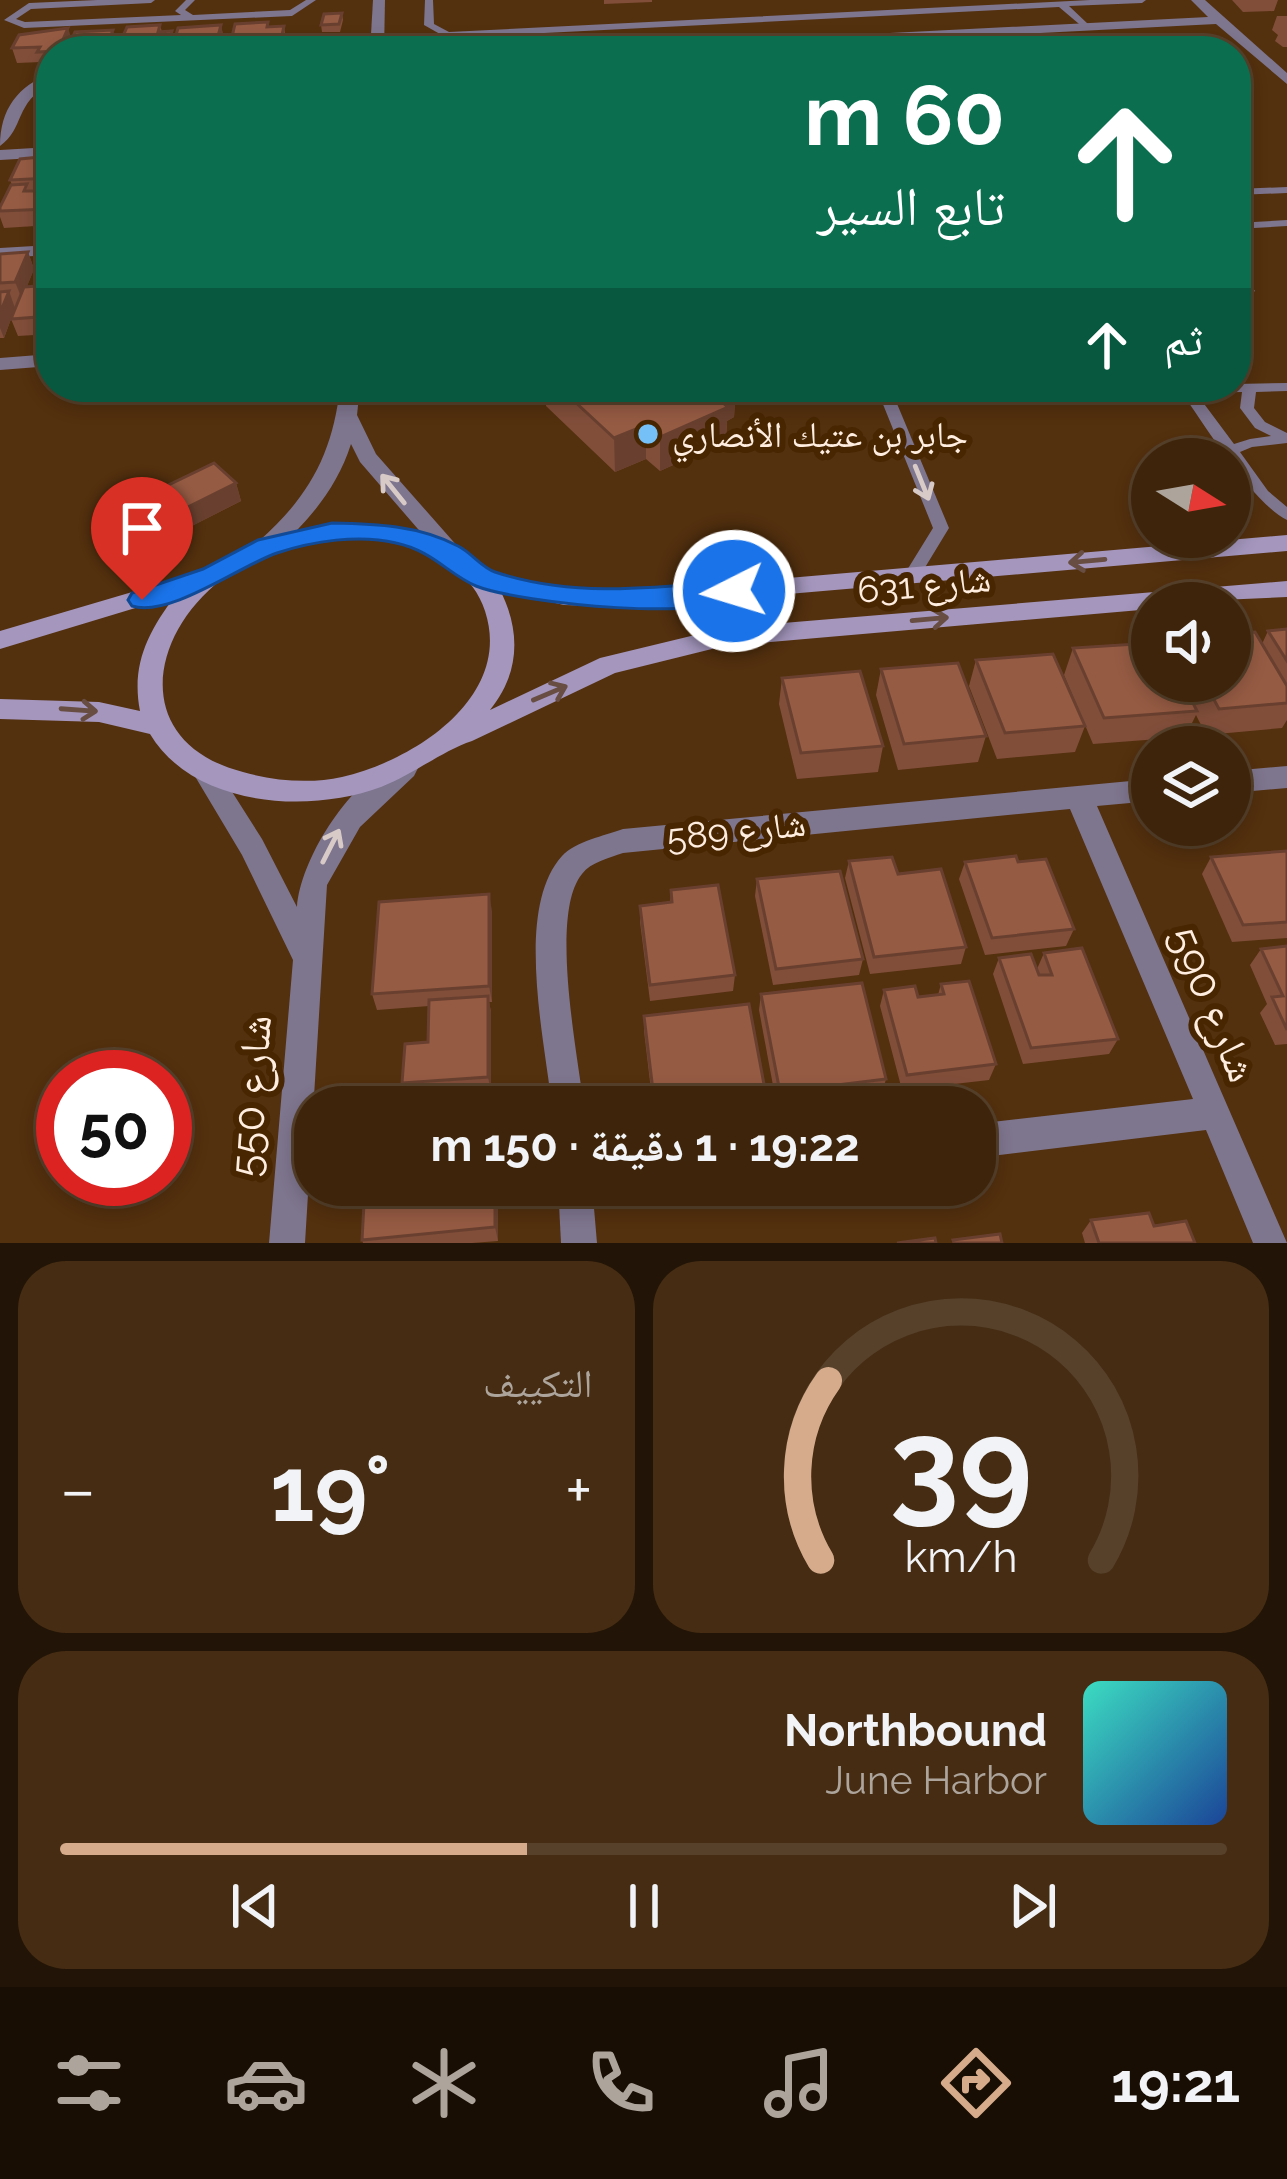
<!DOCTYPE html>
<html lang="ar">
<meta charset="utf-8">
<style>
body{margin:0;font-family:Raleway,"Noto Naskh Arabic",sans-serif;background:#452c13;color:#f1f3f6;direction:rtl;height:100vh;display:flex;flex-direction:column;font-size:45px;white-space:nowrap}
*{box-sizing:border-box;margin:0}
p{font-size:39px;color:#ada49c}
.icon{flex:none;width:66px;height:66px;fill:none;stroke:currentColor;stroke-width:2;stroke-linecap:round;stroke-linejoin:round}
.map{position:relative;height:1243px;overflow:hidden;direction:ltr}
.sheet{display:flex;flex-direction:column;gap:18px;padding:18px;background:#221406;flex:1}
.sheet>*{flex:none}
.hud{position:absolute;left:36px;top:36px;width:1215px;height:366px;border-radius:48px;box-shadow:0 6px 18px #0003,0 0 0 3px #57412b;direction:rtl;background:#0b6e4f;color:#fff;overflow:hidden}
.needle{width:78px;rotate:101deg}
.tools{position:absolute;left:1131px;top:438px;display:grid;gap:24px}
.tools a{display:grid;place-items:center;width:120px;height:120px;border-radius:50%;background:#3e240a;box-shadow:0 6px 18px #0003,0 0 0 3px #57412b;font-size:60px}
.speed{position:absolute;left:36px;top:1050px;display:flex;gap:24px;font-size:60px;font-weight:700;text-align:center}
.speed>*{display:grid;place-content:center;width:156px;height:156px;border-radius:50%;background:#3e240a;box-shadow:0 6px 18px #0003,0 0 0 3px #57412b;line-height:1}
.speed .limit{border:18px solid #d22;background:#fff;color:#111}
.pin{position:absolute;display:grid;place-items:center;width:102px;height:102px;color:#fff;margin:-123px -51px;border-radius:50% 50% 50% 0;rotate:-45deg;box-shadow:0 0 12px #0007}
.pin .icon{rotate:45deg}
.me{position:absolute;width:132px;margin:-66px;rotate:265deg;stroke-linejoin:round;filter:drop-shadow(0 0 9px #0008)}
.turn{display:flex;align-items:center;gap:42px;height:252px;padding:0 48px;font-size:54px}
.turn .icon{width:156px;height:156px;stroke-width:2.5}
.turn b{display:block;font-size:84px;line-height:102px}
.then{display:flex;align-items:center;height:114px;padding:0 48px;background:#0003;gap:24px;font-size:45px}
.big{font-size:90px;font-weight:700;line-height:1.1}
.sheet .widget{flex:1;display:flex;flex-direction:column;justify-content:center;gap:18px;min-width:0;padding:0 42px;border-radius:48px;background:#452c13}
.sheet .dial{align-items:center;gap:0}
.dial svg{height:312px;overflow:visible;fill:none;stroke:#57412b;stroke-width:7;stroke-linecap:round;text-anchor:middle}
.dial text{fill:#f1f3f6;stroke:none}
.song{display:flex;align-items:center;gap:36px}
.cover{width:144px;height:144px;border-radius:18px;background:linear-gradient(135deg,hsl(170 70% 55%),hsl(220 70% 35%))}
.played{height:12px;border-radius:6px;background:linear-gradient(90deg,#d6ab8b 40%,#57412b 40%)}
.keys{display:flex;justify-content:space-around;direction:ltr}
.heat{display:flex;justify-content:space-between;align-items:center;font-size:66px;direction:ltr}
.sheet .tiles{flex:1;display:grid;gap:18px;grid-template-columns:1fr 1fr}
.widget:last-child{grid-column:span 2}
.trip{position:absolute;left:294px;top:1086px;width:702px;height:120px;border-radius:48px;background:#3e240a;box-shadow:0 6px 18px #0003,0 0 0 3px #57412b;font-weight:700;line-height:120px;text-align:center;direction:rtl}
.tab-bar{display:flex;height:192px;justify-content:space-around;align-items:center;background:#190e04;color:#ada49c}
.tab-bar .icon{width:84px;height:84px}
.tab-bar .active{color:#d6ab8b}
.tab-bar b{font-size:54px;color:#f1f3f6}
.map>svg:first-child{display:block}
</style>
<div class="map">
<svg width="1287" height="1243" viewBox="0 0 1287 1243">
<rect width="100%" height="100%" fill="#53300e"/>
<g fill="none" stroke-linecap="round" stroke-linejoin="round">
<g fill="#7e758e" fill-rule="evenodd">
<polygon points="97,0 155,0 151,3 31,9 16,19 25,22 181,15 175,11 186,0 195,0 185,10 193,15 290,10 306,0 316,0 292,16 24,28 4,20 29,3"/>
<polygon points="425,0 433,0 434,24 449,32 1090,0 1146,0 1142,3 1069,6 1088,24 1090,26 1085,29 1059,7 524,34 530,38 527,51 517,51 520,39 512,34 447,38 424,25"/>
<polygon points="992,29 998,29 1016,51 1006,51 990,31"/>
<polygon points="1287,187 1287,193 1236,195 1236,189"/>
<polygon points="1287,220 1287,226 1236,229 1236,223"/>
<polygon points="1236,271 1240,272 1255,291 1236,303 1236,294 1242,290 1236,283"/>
<path d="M1287,383V391L1256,392L1254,408L1265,422L1287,433V443L1252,447L1240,452L1268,491L1287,507V520C1251,502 1203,422 1178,387H1236V384ZM1242,392L1240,408L1255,428L1271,436L1250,439L1234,444L1196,393Z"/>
<polygon points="876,387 890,387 949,528 918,579 912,581 904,575 933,528"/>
</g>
<g fill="#7e758e" fill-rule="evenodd">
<polygon points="373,0 385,0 384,51 370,51"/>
<polygon points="1191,0 1205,0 1287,73 1287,84 1216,24 694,51 608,51 615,47 1208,17"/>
<path d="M51,73V83C14,103 25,128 0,146C0,109 18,86 51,73Z"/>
<polygon points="51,147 51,157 0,160 0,150"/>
<polygon points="51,245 51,255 0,258 0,248"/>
<polygon points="51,354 51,366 0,370 0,358"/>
<path d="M340,387H360L357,415L376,454L459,548L462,553L459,558H443L360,462L351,444C337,488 309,521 275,551H259L256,546L259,541C309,497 333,453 340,387Z"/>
<path d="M405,757L414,760L418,768L414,776L360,827L327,885L305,1243H269L293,960L242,855L193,773L197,765L206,762L215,765L262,839L297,907C301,856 354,774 405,757Z"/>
<polygon points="1287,766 1287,788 1230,793 1230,771"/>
<path d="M1152,779V801L1097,806L1287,1243H1253L1206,1130L975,1158V1124L1193,1099L1070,809L623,853C609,858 591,862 582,874C549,914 578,1056 584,1107H552C545,1041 514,909 562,856C576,841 604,836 623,829Z"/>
<polygon points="558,1185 592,1185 597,1243 561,1243"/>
</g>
<path fill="#a496bd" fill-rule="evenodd" d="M332,524C374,525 413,525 451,545C465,552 476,566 489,572C534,591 590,589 638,591L1287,535V551L638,607L564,605L500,590C521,631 520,673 490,710L600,658L724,628L1287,581V597L1152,603V609L724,646L615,673L472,741C442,751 414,774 381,787C308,814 194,807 150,734L99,722L0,719V699L99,702L140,711C131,665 148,632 175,596L0,649V631L200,572L247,546ZM332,538C356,539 381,537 405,543C440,553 474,576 485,611C513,696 416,760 342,777C311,784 274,781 243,772C134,744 145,639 222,579C253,555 294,547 332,538Z"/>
</g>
<g fill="#814e3a">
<polygon points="604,0 652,0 652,2 604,4"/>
<polygon points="1232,0 1278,0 1274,11 1243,12"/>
<polygon points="342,13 343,20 340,32 322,32 321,25"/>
<polygon points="1277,16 1287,16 1287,47 1283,47 1275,41 1278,35 1272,30"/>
<polygon points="160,25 162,32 175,40 221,25 224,40 221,51 176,51 176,48 175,51 123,51 120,43"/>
<polygon points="284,26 286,41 285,49 235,51 232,37 269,27"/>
<polygon points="72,38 117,45 115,51 51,51 51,67 42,67 41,62 17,63 12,48"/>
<polygon points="51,100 51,136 43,137 37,121"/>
<polygon points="51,156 51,225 4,228 0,217 0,207 12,185 10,180"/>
<polygon points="28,252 34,269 27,286 38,286 35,280 51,252 51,334 18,336 11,319 4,338 0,338 0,254"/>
<polygon points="541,387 736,387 734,417 727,421 726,441 660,471 646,459 615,472 546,406 545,390"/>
<polygon points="236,483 241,501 180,532 159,511 152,493"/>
<polygon points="1287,629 1287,720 1282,728 1206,735 1196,715 1185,737 1093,744 1064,675 1073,648 1152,681 1230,681 1262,644 1268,631"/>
<polygon points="976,660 1085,726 1075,752 997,759 969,686"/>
<polygon points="881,669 986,736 978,762 898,770 876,695"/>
<polygon points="782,678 883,746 878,772 797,779 779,704"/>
<polygon points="1287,851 1287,938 1232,942 1202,874 1211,857"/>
<polygon points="849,861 898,874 966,947 961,964 870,974 845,878"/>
<polygon points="965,862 1018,862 1074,929 1066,946 985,955 959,879"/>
<polygon points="757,879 863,959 859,975 773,985 755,896"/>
<polygon points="671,890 735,975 733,991 650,1001 640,922 640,906 670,902"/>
<polygon points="492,911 492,1002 489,1002 491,1012 491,1092 407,1098 402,1083 428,1042 429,1006 377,1010 372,994"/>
<polygon points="1287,945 1287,1044 1275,1045 1260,1013 1267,1004 1250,965 1261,949"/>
<polygon points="1044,953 1118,1039 1109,1054 1023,1064 993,974 999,958 1037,969"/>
<polygon points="941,984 996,1064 989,1080 902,1090 880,1006 884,990 918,997 938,995"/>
<polygon points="761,994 886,1079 882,1094 777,1107 759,1010"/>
<polygon points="644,1016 766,1095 764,1107 653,1107 644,1031"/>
<polygon points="498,1185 498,1241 472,1243 363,1243 362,1240"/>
<polygon points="1091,1220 1154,1226 1195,1243 1085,1243 1082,1233"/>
</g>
<g fill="#69402f">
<polygon points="221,25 224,40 221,51 220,51 217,40"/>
<polygon points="68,28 73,43 68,47 69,51 58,51"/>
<polygon points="113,30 117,45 115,51 109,51 107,45"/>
<polygon points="172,31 175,42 175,51 172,51 169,41"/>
<polygon points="28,252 34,269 22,299 15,282"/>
<polygon points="9,291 15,308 4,338 0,328 0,313"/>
<polygon points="729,387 736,387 734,417 727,421 726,441 660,471 660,437 712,394"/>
<polygon points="646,425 646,459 615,472 614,438"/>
<polygon points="236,483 241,501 180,532 174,514"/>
<polygon points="489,894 492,911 492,1002 489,986"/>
<polygon points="488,996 491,1012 491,1092 488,1077"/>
<polygon points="495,1185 498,1185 498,1241 495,1227"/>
</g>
<g fill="#965b43" stroke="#69402f" stroke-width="3">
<polygon points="342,13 339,24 321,25 324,14"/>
<polygon points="268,22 267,27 284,26 282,35 232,37 235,24"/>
<polygon points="160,25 158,32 172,31 169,41 120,43 127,27"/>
<polygon points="221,25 217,40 174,42 178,28"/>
<polygon points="68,28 58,51 37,52 40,47 12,48 19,35"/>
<polygon points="113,30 107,45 68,47 75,32"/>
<polygon points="47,100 51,100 51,120 37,121"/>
<polygon points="51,156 51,178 10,180 20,159"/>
<polygon points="51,183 51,204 49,209 0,211 0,207 11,185 27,184 24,191 34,191 37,184"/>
<polygon points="28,252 15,282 0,283 0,254"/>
<polygon points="46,252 51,252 51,279 35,280"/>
<polygon points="51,285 51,316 11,319 24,287"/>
<polygon points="9,291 0,313 0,292"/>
<polygon points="559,387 729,387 712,394 728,407 660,437 646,425 614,438"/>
<polygon points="214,463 236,483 174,514 152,493"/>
<polygon points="1287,629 1287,661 1268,631"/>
<polygon points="1255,632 1287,686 1287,703 1219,709 1204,681 1230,681 1230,634"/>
<polygon points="1152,643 1152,681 1182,681 1197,711 1104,718 1073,648"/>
<polygon points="1053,654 1085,726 1005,733 976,660"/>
<polygon points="958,663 986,736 904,744 881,669"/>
<polygon points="860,671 883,746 801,753 782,678"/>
<polygon points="1287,851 1287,922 1243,925 1211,857"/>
<polygon points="1016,856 1018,862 1046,859 1074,929 992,938 965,862"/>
<polygon points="892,857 898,874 941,869 966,947 874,957 849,861"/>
<polygon points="840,871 863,959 776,969 757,879"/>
<polygon points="718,885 735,975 650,985 640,906 672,902 671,890"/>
<polygon points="489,894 489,986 372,994 379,902"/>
<polygon points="1287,946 1287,1030 1272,997 1283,996 1261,949"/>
<polygon points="1082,948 1118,1039 1031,1048 999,958 1031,954 1039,975 1052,975 1044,953"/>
<polygon points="969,981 996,1064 907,1075 884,990 915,986 918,997 944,994 941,984"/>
<polygon points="862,983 886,1079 780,1092 761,994"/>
<polygon points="488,996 488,1077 402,1083 405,1044 428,1042 429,1000"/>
<polygon points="749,1004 766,1095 655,1107 644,1016"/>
<polygon points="365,1185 495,1185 495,1227 362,1240"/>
<polygon points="1149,1213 1154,1226 1186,1221 1195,1243 1099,1243 1091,1220"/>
<polygon points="1000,1234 1002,1243 954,1243 953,1240"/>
<polygon points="935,1238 936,1243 897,1243"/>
</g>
<defs><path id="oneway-shaft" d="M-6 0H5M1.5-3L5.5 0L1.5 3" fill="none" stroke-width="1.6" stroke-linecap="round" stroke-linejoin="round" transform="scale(3)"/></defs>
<g stroke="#d8cac7">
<use href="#oneway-shaft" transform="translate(922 483) rotate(68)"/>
<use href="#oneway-shaft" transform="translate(393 489) rotate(-129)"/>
<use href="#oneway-shaft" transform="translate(331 846) rotate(-63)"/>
</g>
<g stroke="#684d43">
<use href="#oneway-shaft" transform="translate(1087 561) rotate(175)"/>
<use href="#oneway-shaft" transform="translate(930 619) rotate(-5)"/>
<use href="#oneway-shaft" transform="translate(550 693) rotate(-23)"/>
<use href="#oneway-shaft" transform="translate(79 710) rotate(4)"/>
</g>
<path fill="#1a73e8" stroke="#114b97" stroke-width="3" d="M332,523C376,524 418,525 458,546C472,553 481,567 495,572C573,598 654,588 734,581L747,591C721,625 518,603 476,586C448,574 433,551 396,543C359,534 313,541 277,553C241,565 170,618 132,606L128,600L132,593L203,569L258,540Z"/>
<circle fill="#75c0f6" stroke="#482602" stroke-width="4.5" cx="648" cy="434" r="12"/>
<g text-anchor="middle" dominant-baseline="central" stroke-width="12" stroke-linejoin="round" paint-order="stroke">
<g font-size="36" fill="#ffeee0" stroke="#482602" text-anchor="start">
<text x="672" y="434">جابر بن عتيك الأنصاري</text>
</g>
<g font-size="36" fill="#ffeee0" stroke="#482602">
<text transform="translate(924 584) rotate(-5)">شارع 631</text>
<text transform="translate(736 830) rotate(-6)">شارع 589</text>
</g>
<g font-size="42" fill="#ffeee0" stroke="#482602">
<text transform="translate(1213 1004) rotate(67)">شارع 590</text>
<text transform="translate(251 1096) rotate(-86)">شارع 550</text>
</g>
</g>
</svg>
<div class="tools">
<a><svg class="needle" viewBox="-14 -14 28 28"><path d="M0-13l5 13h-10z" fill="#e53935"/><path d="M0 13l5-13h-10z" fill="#ada49c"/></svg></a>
<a><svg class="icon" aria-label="sound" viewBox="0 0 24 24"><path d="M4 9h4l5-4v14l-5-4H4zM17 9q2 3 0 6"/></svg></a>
<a><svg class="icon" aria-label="layers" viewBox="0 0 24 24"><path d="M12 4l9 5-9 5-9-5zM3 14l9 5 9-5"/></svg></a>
</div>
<div class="speed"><div class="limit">50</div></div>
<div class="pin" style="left:142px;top:600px;background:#d93025"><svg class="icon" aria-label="arrive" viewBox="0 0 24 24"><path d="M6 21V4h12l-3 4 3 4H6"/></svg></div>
<svg class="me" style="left:734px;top:591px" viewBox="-20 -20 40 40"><circle r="17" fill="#1a73e8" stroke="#fff" stroke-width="3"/><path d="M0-11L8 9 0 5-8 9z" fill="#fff"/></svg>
<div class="trip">19:22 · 1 دقيقة · 150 m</div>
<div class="hud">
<div class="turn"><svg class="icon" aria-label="ahead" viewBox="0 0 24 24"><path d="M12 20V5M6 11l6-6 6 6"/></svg><div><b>60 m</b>تابع السير</div></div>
<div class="then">ثم<svg class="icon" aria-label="ahead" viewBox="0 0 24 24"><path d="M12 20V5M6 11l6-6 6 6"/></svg></div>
</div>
</div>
<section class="sheet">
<div class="tiles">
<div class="widget dial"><svg viewBox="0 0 100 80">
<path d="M14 69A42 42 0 1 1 86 69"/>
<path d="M14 69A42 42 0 0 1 16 23" stroke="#d6ab8b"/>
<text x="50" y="56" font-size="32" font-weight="700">39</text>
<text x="50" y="72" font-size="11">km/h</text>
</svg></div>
<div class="widget"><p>التكييف</p>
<div class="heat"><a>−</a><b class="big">19°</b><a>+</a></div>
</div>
<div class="widget">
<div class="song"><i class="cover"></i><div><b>Northbound</b><p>June Harbor</p></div></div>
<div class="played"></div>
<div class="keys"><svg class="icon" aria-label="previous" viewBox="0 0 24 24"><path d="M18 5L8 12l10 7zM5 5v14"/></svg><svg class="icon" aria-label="pause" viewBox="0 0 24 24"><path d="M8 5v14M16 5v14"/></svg><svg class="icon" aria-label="next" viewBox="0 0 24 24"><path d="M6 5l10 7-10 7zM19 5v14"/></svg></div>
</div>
</div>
</section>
<nav class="tab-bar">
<b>19:21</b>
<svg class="icon active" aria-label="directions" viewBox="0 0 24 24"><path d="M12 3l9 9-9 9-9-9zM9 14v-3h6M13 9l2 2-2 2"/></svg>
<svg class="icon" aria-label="music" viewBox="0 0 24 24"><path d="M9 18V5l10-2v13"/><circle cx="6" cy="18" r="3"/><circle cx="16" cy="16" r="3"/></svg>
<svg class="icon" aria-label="phone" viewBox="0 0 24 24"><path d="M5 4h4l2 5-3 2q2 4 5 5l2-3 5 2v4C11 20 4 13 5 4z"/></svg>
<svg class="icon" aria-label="climate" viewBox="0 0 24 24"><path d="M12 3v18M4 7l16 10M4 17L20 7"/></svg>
<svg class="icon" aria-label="car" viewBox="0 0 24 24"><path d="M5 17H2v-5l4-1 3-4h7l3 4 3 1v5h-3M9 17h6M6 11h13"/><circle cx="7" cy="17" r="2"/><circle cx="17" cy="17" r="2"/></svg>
<svg class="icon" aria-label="filters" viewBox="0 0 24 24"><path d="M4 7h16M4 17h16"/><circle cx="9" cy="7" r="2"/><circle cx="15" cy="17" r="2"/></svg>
</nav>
